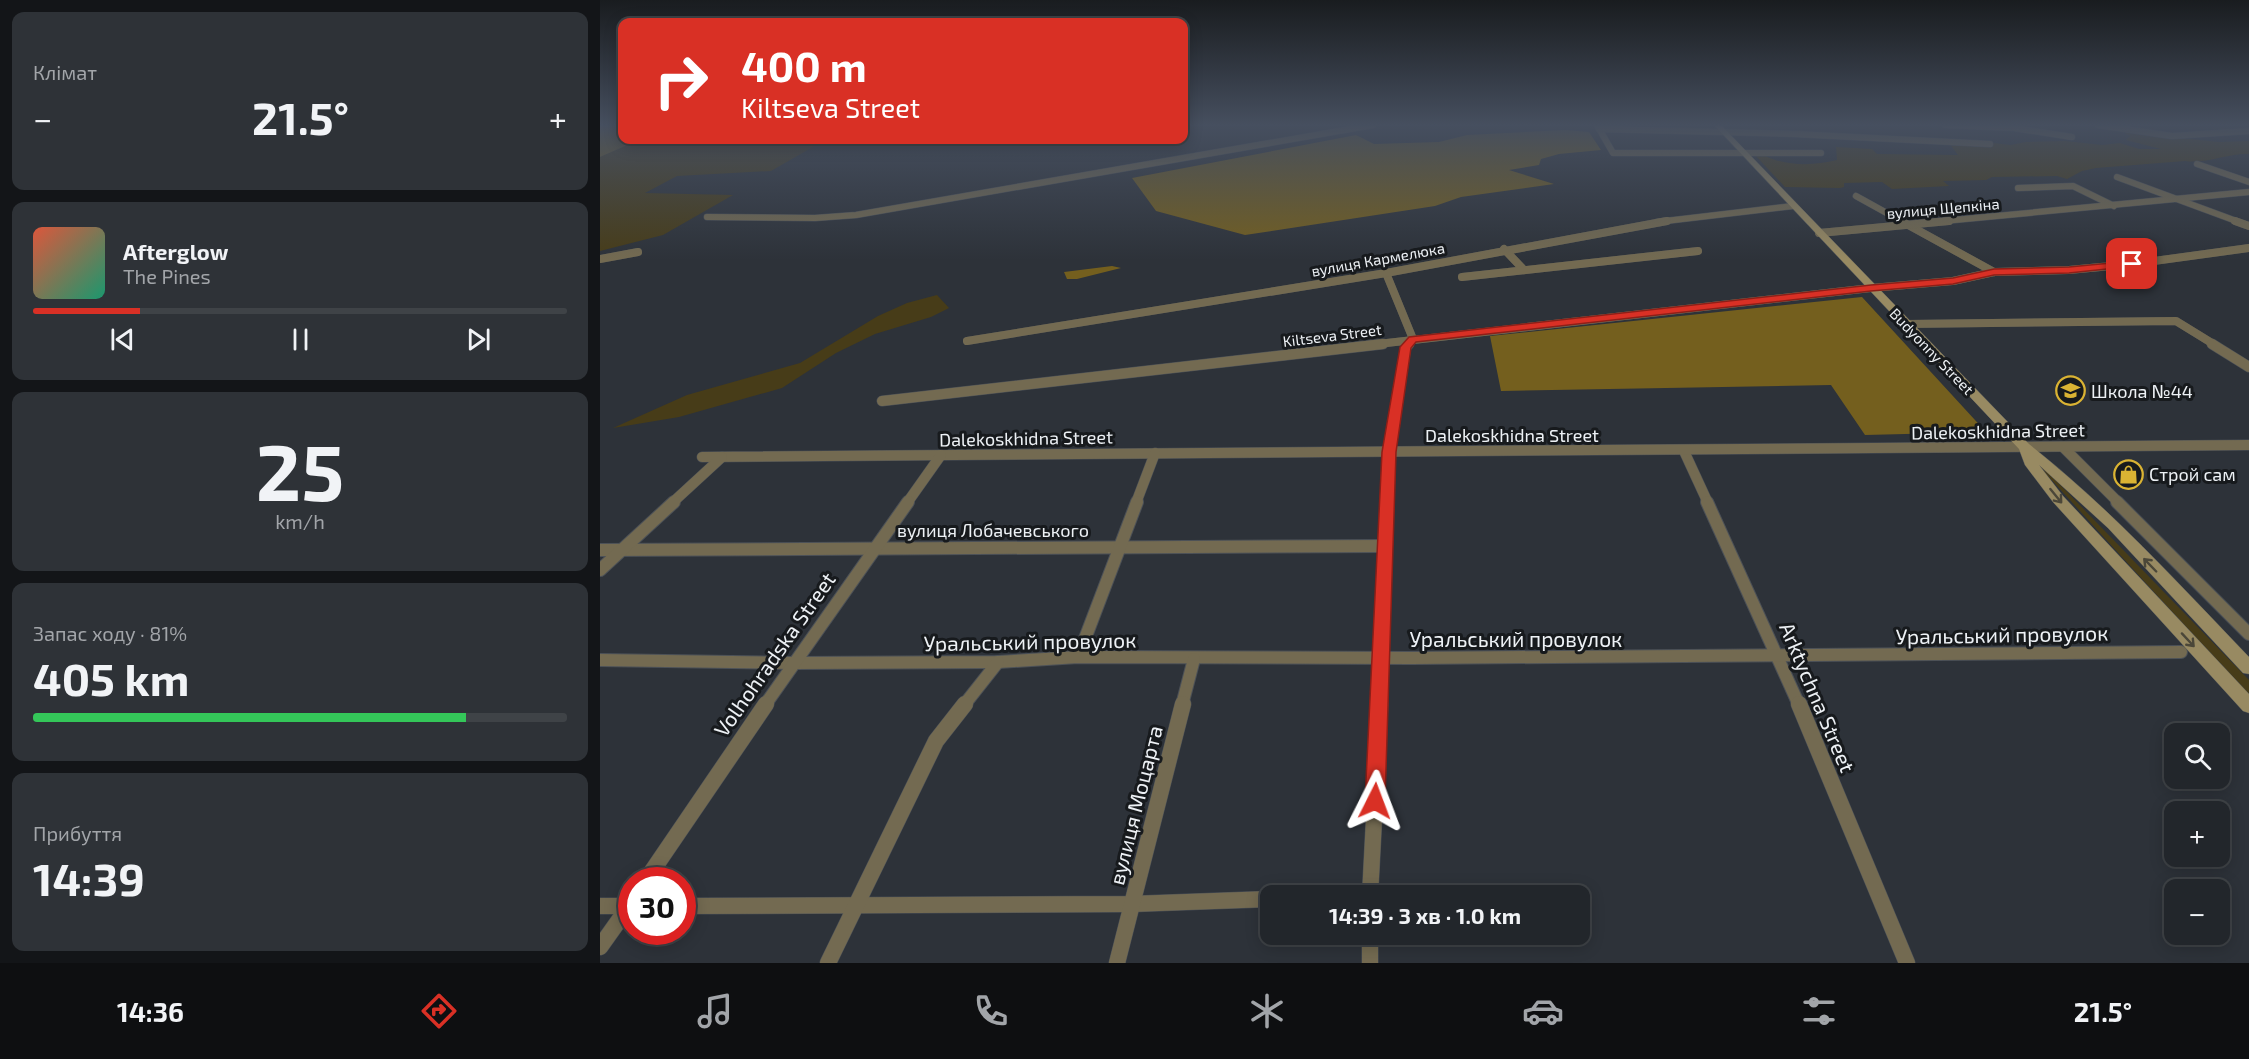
<!DOCTYPE html>
<html lang="uk">
<meta charset="utf-8">
<style>
body{margin:0;font-family:"Exo 2",sans-serif;background:#2e3237;color:#f1f3f6;height:100vh;display:flex;flex-direction:column;font-size:22px;white-space:nowrap}
*{box-sizing:border-box;margin:0}
p{font-size:20px;color:#a2a5a9}
.icon{flex:none;width:33px;height:33px;fill:none;stroke:currentColor;stroke-width:2;stroke-linecap:round;stroke-linejoin:round}
.map{position:relative;flex:1;overflow:hidden}
.sheet{display:flex;flex-direction:column;gap:12px;padding:12px;background:#131518;width:600px}
.sheet>*{flex:none}
.top-card{position:absolute;left:18px;top:18px;width:570px;height:126px;border-radius:12px;box-shadow:0 3px 15px #0003,0 0 0 2px #3f4347;background:#d93025;color:#fff;overflow:hidden}
.buttons{position:absolute;left:1564px;top:723px;display:grid;gap:12px}
.buttons a{display:grid;place-items:center;width:66px;height:66px;border-radius:12px;background:#22262b;box-shadow:0 3px 15px #0003,0 0 0 2px #3f4347;font-size:30px}
.speed{position:absolute;left:18px;top:867px;display:flex;gap:12px;font-size:30px;font-weight:700;text-align:center}
.speed>*{display:grid;place-content:center;width:78px;height:78px;border-radius:50%;background:#22262b;box-shadow:0 3px 15px #0003,0 0 0 2px #3f4347;line-height:1}
.speed .limit{border:9px solid #d22;background:#fff;color:#111}
.pin{position:absolute;display:grid;place-items:center;width:51px;height:51px;color:#fff;margin:-26px;border-radius:12px;box-shadow:0 3px 9px #0006}
.me{position:absolute;width:66px;margin:-33px;rotate:3deg;stroke-linejoin:round;filter:drop-shadow(0 0 4px #0008)}
.turn{display:flex;align-items:center;gap:21px;height:126px;padding:0 24px;font-size:27px}
.turn .icon{width:78px;height:78px;stroke-width:2.5}
.turn b{display:block;font-size:42px;line-height:51px}
.big{font-size:45px;font-weight:700;line-height:1.1}
.sheet .card{flex:1;display:flex;flex-direction:column;justify-content:center;gap:9px;min-width:0;padding:0 21px;border-radius:12px;background:#2e3237}
.sheet .dial{align-items:center;gap:0}
.dial b{font-size:78px;line-height:1}
.song{display:flex;align-items:center;gap:18px}
.cover{width:72px;height:72px;border-radius:9px;background:linear-gradient(135deg,hsl(10 70% 55%),hsl(160 70% 35%))}
.played{height:6px;border-radius:3px;background:linear-gradient(90deg,#d93025 20%,#3f4347 20%)}
.keys{display:flex;justify-content:space-around;direction:ltr}
.heat{display:flex;justify-content:space-between;align-items:center;font-size:33px;direction:ltr}
.charge{height:9px;border-radius:4px;background:linear-gradient(90deg,#34c759 81%,#3f4347 0)}
.trip{position:absolute;left:660px;top:885px;width:330px;height:60px;border-radius:12px;background:#22262b;box-shadow:0 3px 15px #0003,0 0 0 2px #3f4347;font-weight:700;line-height:60px;text-align:center}
.menu{display:flex;height:96px;justify-content:space-around;align-items:center;background:#0e0f11;color:#a2a5a9}
.menu .icon{width:42px;height:42px}
.menu .active{color:#d93025}
.menu b{font-size:27px;color:#f1f3f6}
main{display:flex;flex:1;min-height:0}
.map>svg:first-child{display:block}
</style>
<main>
<section class="sheet">
<div class="card"><p>Клімат</p>
<div class="heat"><a>−</a><b class="big">21.5°</b><a>+</a></div>
</div>
<div class="card">
<div class="song"><i class="cover"></i><div><b>Afterglow</b><p>The Pines</p></div></div>
<div class="played"></div>
<div class="keys"><svg class="icon" aria-label="previous" viewBox="0 0 24 24"><path d="M18 5L8 12l10 7zM5 5v14"/></svg><svg class="icon" aria-label="pause" viewBox="0 0 24 24"><path d="M8 5v14M16 5v14"/></svg><svg class="icon" aria-label="next" viewBox="0 0 24 24"><path d="M6 5l10 7-10 7zM19 5v14"/></svg></div>
</div>
<div class="card dial"><b>25</b><p>km/h</p></div>
<div class="card"><p>Запас ходу · 81%</p><b class="big">405 km</b><div class="charge"></div></div>
<div class="card"><p>Прибуття</p><b class="big">14:39</b></div>
</section>
<div class="map">
<svg width="1649" height="963" viewBox="0 0 1649 963">
<rect width="100%" height="100%" fill="#2d3239"/>
<g fill="#473c18">
<path d="M1523,132L1619,142L1649,141V154C1627,153 1607,164 1585,161L1496,168L1482,171L1467,179L1457,176L1392,177L1386,180L1343,181L1349,186L1292,189L1282,182L1244,183V187L1240,188L1185,187L1153,153C1163,153 1166,157 1175,160C1196,166 1216,165 1237,160L1236,147L1272,149L1277,154L1358,155L1349,143L1393,145V143L1411,145L1425,142L1465,141L1502,145L1520,143L1539,149H1561L1526,140L1530,136Z"/>
<polygon points="39,140 225,140 171,171 77,176 45,193 133,195 63,235 0,251 0,157"/>
<polygon points="337,295 349,308 331,317 275,334 236,353 182,388 79,417 13,428 87,395 200,363 278,316 307,303"/>
<polygon points="1437,464 1441,465 1649,680 1649,696"/>
</g>
<g fill="#745f1e">
<polygon points="0,125 22,125 22,140 39,140 0,157"/>
<polygon points="965,130 989,132 1001,150 959,154 941,159 939,165 909,170 954,184 861,197 835,206 645,235 556,211 532,178 756,135 774,144 839,142 867,135"/>
<polygon points="512,266 521,268 477,279 467,279 464,272"/>
<polygon points="1262,297 1386,432 1265,435 1231,385 901,391 890,336"/>
</g>
<g fill="none" stroke-linecap="round" stroke-linejoin="round">
<defs>
<g id="street-far4">
<polyline points="997,125 1013,153 1221,153"/>
<polyline points="1345,125 1414,128 1472,137"/>
<polyline points="1498,125 1572,136 1649,131"/>
<polyline points="999,129 1195,134 1390,144"/>
<polyline points="1597,164 1649,182"/>
<polyline points="1517,177 1639,222"/>
<polyline points="1418,188 1473,186 1514,206"/>
<polyline points="1256,196 1303,222"/>
<polyline points="107,217 215,218 256,215 773,125"/>
<polyline points="1057,222 1193,206"/>
<polyline points="1333,222 1649,192"/>
</g>
<g id="street-far3">
<polyline points="1301,221 1394,272"/>
<polyline points="1635,221 1649,226"/>
<polyline points="1219,233 1349,221"/>
<polyline points="904,249 924,270"/>
<polyline points="0,259 38,252"/>
<polyline points="786,273 813,339 807,345"/>
<polyline points="862,277 1098,251"/>
<polyline points="1306,324 1576,321 1615,345"/>
<polyline points="367,341 786,273 1067,221"/>
<polyline points="769,345 1271,288 1353,281 1394,272 1469,270 1532,264 1649,248"/>
</g>
<g id="street-far2">
<polyline points="1612,344 1649,367"/>
<polyline points="282,401 783,344"/>
<polyline points="1463,447 1519,503"/>
<polyline points="1084,451 1108,503"/>
<polyline points="102,457 1649,445"/>
<polyline points="72,503 122,457"/>
<polyline points="307,503 341,455"/>
<polyline points="536,503 555,453"/>
<polyline points="787,503 789,452 806,347 809,344"/>
</g>
<g id="street-far1">
<polyline points="1107,502 1199,705"/>
<polyline points="1517,502 1649,634"/>
<polyline points="0,550 786,546"/>
<polyline points="0,570 74,502"/>
<polyline points="478,657 537,502"/>
<polyline points="0,660 194,663 398,662 478,657 812,658 1581,652"/>
<polyline points="165,705 308,502"/>
<polyline points="364,705 398,662"/>
<polyline points="582,705 594,659"/>
<polyline points="780,705 787,502"/>
</g>
<g id="street">
<polyline points="1199,704 1307,963"/>
<polyline points="46,880 166,704"/>
<polyline points="770,896 780,704"/>
<polyline points="0,906 32,906"/>
<polyline points="82,906 531,904 670,899"/>
<polyline points="770,934 770,963"/>
<polyline points="0,947 32,902"/>
<polyline points="228,963 336,741 365,704"/>
<polyline points="517,963 583,704"/>
</g>
<path id="secondary" d="M1114,125H1121L1429,444C1510,508 1578,583 1649,657V674L1643,673L1508,528L1439,465L1463,496L1649,694V713L1643,711L1453,502L1425,465L1419,449Z"/>
</defs>
<use href="#street-far4" stroke="#4c5157" stroke-width="7"/>
<use href="#street-far3" stroke="#4c5157" stroke-width="8"/>
<use href="#street-far2" stroke="#4c5157" stroke-width="11"/>
<use href="#street-far1" stroke="#4c5157" stroke-width="14"/>
<use href="#street" stroke="#4c5157" stroke-width="17"/>
<use href="#secondary" stroke="#4c5157" stroke-width="1"/>
<use href="#street-far4" stroke="#736a51" stroke-width="6"/>
<use href="#street-far3" stroke="#736a51" stroke-width="8"/>
<use href="#street-far2" stroke="#736a51" stroke-width="10"/>
<use href="#street-far1" stroke="#736a51" stroke-width="12"/>
<use href="#street" stroke="#736a51" stroke-width="16"/>
<use href="#secondary" fill="#988a62" fill-rule="evenodd"/>
</g>
<defs><path id="oneway-shaft" d="M-6 0H5M1.5-3L5.5 0L1.5 3" fill="none" stroke-width="1.6" stroke-linecap="round" stroke-linejoin="round" transform="scale(1.5)"/></defs>
<g stroke="#4b4739">
<use href="#oneway-shaft" transform="translate(1456 496) rotate(51)"/>
<use href="#oneway-shaft" transform="translate(1550 565) rotate(-134)"/>
<use href="#oneway-shaft" transform="translate(1588 640) rotate(47)"/>
</g>
<linearGradient id="sky" x2="0" y2="1"><stop stop-color="#191c1f"/><stop offset="0.48" stop-color="#464f5f"/><stop offset="1" stop-color="#464f5f" stop-opacity="0"/></linearGradient>
<rect width="1649" height="260" fill="url(#sky)"/>
<polygon fill="#d93025" stroke="#8d1f18" stroke-width="1.5" points="1532,261 1537,264 1535,266 1469,273 1394,275 1353,284 1271,291 816,342 811,348 796,452 785,801 782,807 775,809 768,807 765,801 782,452 800,347 809,337 1271,285 1353,278 1394,269 1469,267"/>
<defs>
<symbol id="school-ring" viewBox="-11 -11 22 22"><circle r="9.5" fill="#171a1d" stroke="#dab333" stroke-width="1.5"/><path d="M0-5L7-2L0 1L-7-2ZM-4 1L0 2.5L4 1V4Q0 6-4 4Z" fill="#dab333"/></symbol>
<symbol id="shop-ring" viewBox="-11 -11 22 22"><circle r="9.5" fill="#171a1d" stroke="#dab333" stroke-width="1.5"/><path d="M-5-2.5h2.3a2.7 3.5 0 0 1 5.4 0H5L5.5 6h-11ZM-1.5-2.5h3a1.5 2.3 0 0 0-3 0Z" fill="#dab333"/></symbol>
</defs>
<g fill-rule="evenodd">
<use href="#school-ring" x="1454" y="374" width="33" height="33"/>
<use href="#shop-ring" x="1512" y="458" width="33" height="33"/>
</g>
<g text-anchor="middle" dominant-baseline="central" stroke-width="6" stroke-linejoin="round" paint-order="stroke">
<g font-size="15" fill="#edf1f5" stroke="#171a1d">
<text transform="translate(1343 208) rotate(-5)">вулиця Щепкіна</text>
<text transform="translate(778 259) rotate(-10)">вулиця Кармелюка</text>
<text transform="translate(732 335) rotate(-7)">Kiltseva Street</text>
<text transform="translate(1332 351) rotate(46)">Budyonny Street</text>
</g>
<g font-size="18" fill="#edf1f5" stroke="#171a1d" text-anchor="start">
<text x="1491" y="391">Школа №44</text>
<text x="1549" y="474">Строй сам</text>
</g>
<g font-size="18" fill="#edf1f5" stroke="#171a1d">
<text transform="translate(1398 431) rotate(-1)">Dalekoskhidna Street</text>
<text x="912" y="435">Dalekoskhidna Street</text>
<text transform="translate(426 438) rotate(-1)">Dalekoskhidna Street</text>
<text x="393" y="530">вулиця Лобачевського</text>
</g>
<g font-size="21" fill="#edf1f5" stroke="#171a1d">
<text transform="translate(1402 634) rotate(-1)">Уральський провулок</text>
<text x="916" y="638">Уральський провулок</text>
<text transform="translate(430 641) rotate(-1)">Уральський провулок</text>
<text transform="translate(174 654) rotate(-55)">Volhohradska Street</text>
<text transform="translate(1218 697) rotate(67)">Arktychna Street</text>
<text transform="translate(535 805) rotate(-76)">вулиця Моцарта</text>
</g>
</g>
</svg>
<div class="buttons">
<a><svg class="icon" aria-label="search" viewBox="0 0 24 24"><circle cx="10" cy="10" r="6"/><path d="M15 15l6 6"/></svg></a>
<a>+</a>
<a>−</a>
</div>
<div class="speed"><div class="limit">30</div></div>
<div class="pin" style="left:1532px;top:264px;background:#d93025"><svg class="icon" aria-label="arrive" viewBox="0 0 24 24"><path d="M6 21V4h12l-3 4 3 4H6"/></svg></div>
<svg class="me" style="left:775px;top:801px" viewBox="-20 -20 40 40"><path d="M0-17L14 15 0 8-14 15z" fill="#d93025" stroke="#fff" stroke-width="4"/></svg>
<div class="trip">14:39 · 3 хв · 1.0 km</div>
<div class="top-card">
<div class="turn"><svg class="icon" aria-label="right" viewBox="0 0 24 24"><path d="M7 20v-9h11M14 6l5 5-5 5"/></svg><div><b>400 m</b>Kiltseva Street</div></div>
</div>
</div>
</main>
<nav class="menu">
<b>14:36</b>
<svg class="icon active" aria-label="directions" viewBox="0 0 24 24"><path d="M12 3l9 9-9 9-9-9zM9 14v-3h6M13 9l2 2-2 2"/></svg>
<svg class="icon" aria-label="music" viewBox="0 0 24 24"><path d="M9 18V5l10-2v13"/><circle cx="6" cy="18" r="3"/><circle cx="16" cy="16" r="3"/></svg>
<svg class="icon" aria-label="phone" viewBox="0 0 24 24"><path d="M5 4h4l2 5-3 2q2 4 5 5l2-3 5 2v4C11 20 4 13 5 4z"/></svg>
<svg class="icon" aria-label="climate" viewBox="0 0 24 24"><path d="M12 3v18M4 7l16 10M4 17L20 7"/></svg>
<svg class="icon" aria-label="car" viewBox="0 0 24 24"><path d="M5 17H2v-5l4-1 3-4h7l3 4 3 1v5h-3M9 17h6M6 11h13"/><circle cx="7" cy="17" r="2"/><circle cx="17" cy="17" r="2"/></svg>
<svg class="icon" aria-label="filters" viewBox="0 0 24 24"><path d="M4 7h16M4 17h16"/><circle cx="9" cy="7" r="2"/><circle cx="15" cy="17" r="2"/></svg>
<b>21.5°</b>
</nav>
